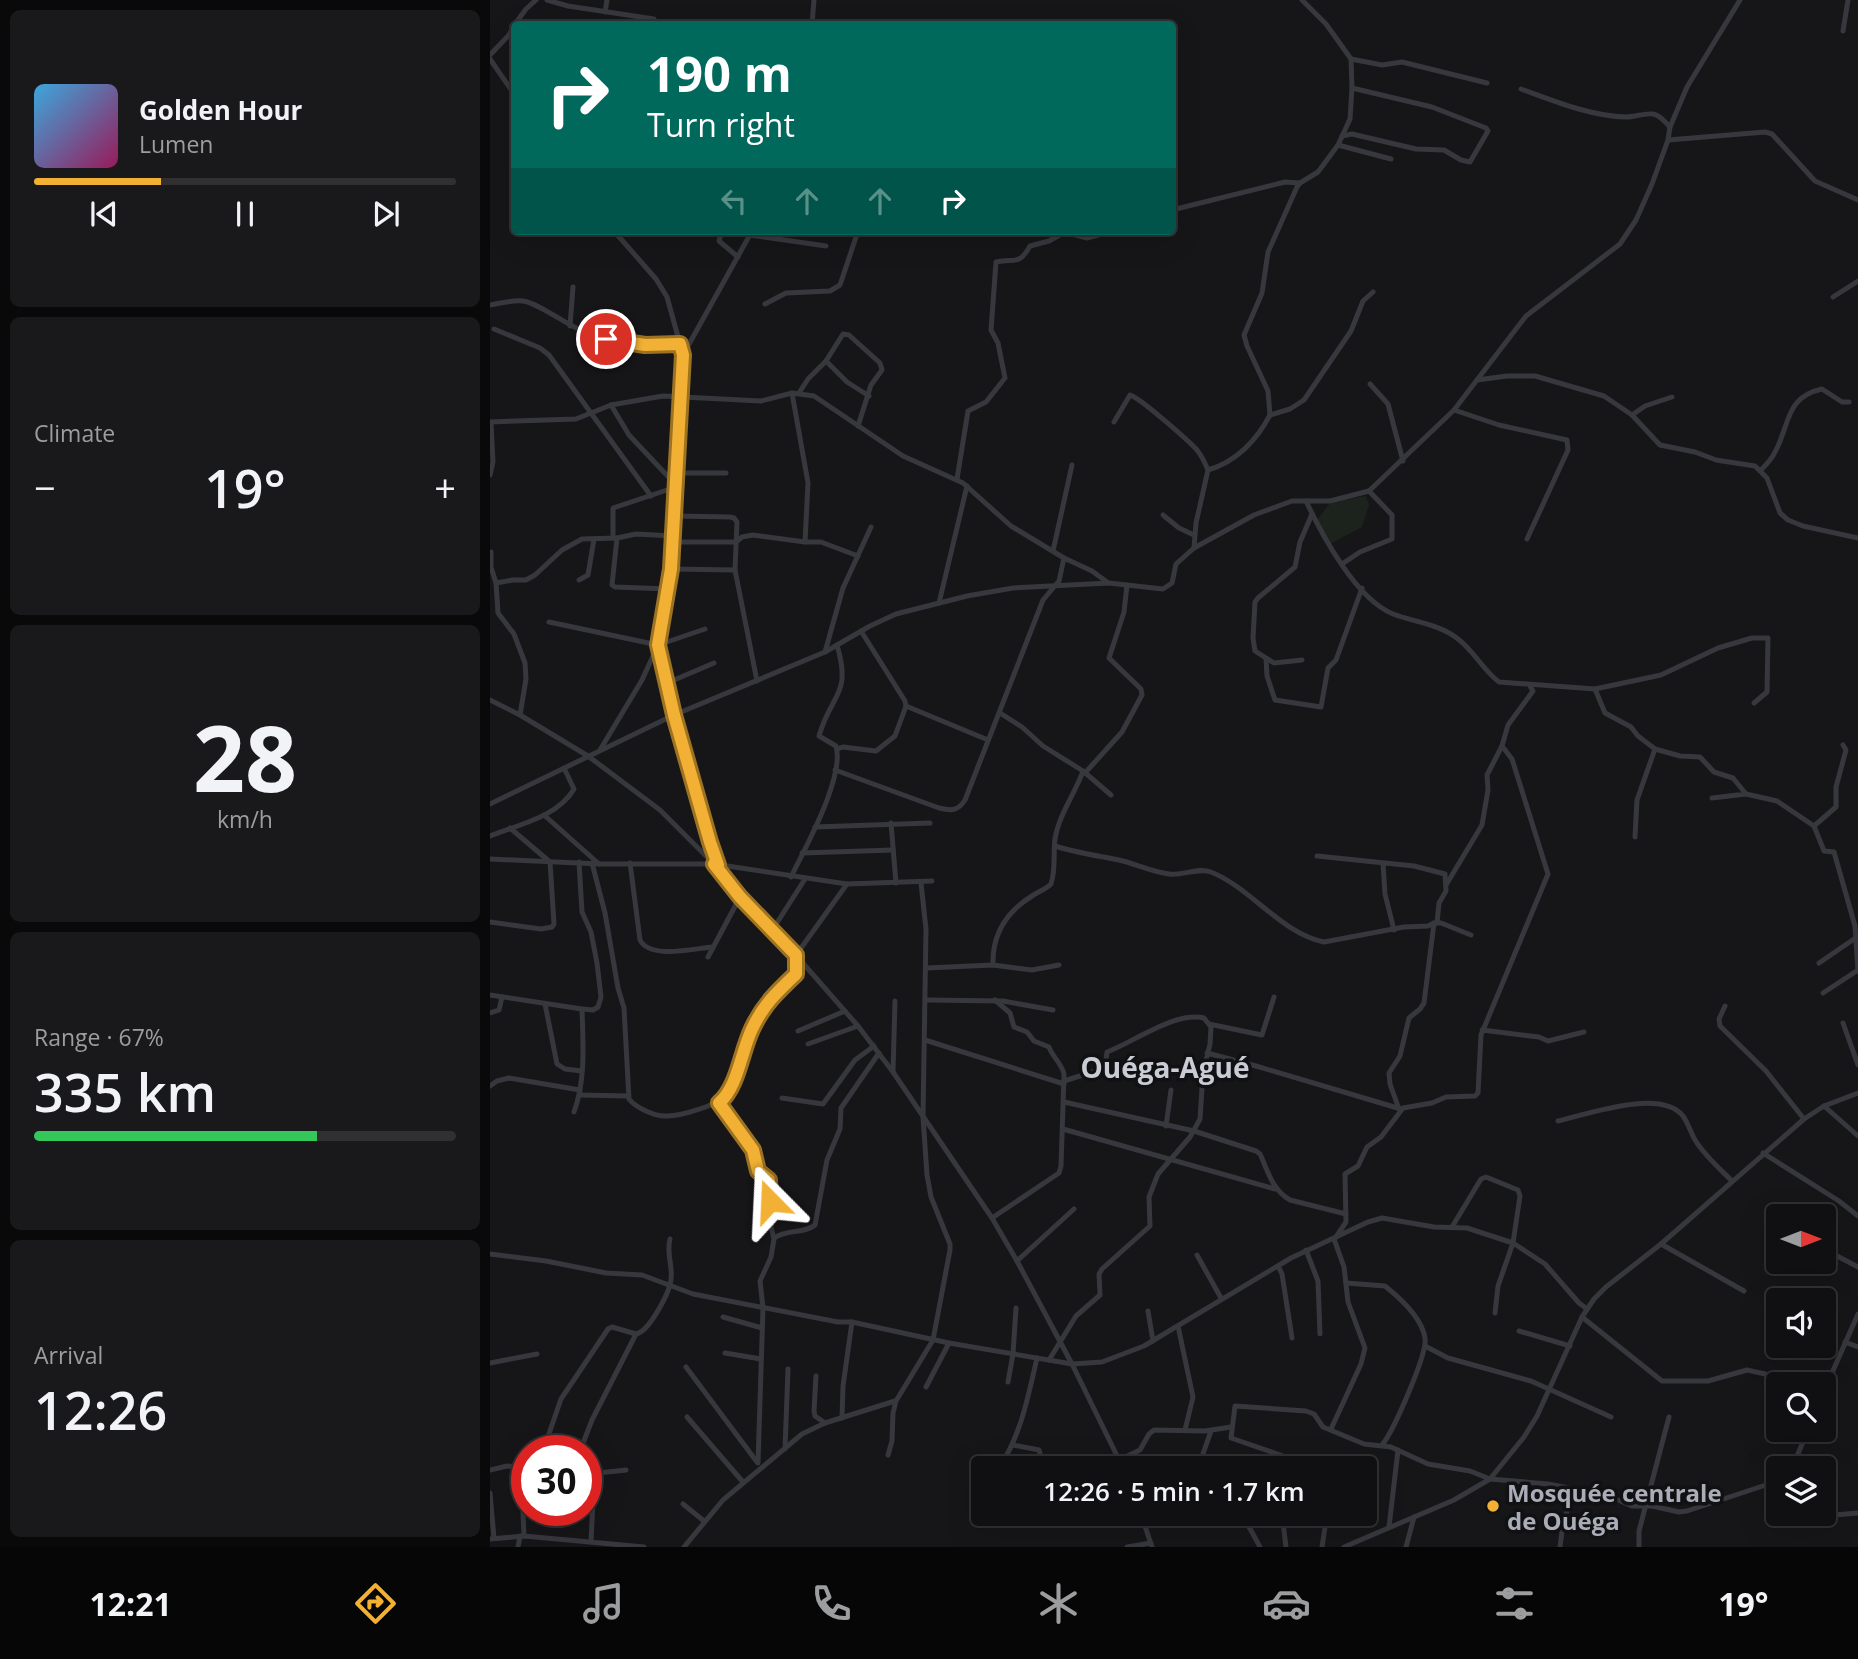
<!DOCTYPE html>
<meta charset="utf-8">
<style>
body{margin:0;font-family:"Open Sans",sans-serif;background:#19191b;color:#f1f3f6;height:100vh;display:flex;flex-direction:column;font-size:26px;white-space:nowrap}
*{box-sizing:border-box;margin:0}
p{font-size:23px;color:#9c9d9f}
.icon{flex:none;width:38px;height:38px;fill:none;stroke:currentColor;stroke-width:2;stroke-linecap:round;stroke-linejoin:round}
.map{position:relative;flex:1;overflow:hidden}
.panel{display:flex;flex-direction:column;gap:10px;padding:10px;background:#09090a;width:490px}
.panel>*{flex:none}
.guide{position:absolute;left:21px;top:21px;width:665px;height:214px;border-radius:7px;box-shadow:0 7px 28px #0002,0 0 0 2px #303032;background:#00695c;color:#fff;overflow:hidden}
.needle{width:46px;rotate:90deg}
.controls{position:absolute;left:1276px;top:1204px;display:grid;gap:14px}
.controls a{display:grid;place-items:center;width:70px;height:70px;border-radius:7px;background:#101012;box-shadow:0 7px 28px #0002,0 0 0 2px #303032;font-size:35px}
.speed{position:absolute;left:21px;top:1435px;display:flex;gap:14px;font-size:35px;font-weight:700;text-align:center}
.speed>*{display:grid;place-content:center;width:91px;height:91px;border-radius:50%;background:#101012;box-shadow:0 7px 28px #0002,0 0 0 2px #303032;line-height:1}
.speed .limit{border:10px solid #d22;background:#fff;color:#111}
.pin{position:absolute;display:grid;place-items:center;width:60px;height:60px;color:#fff;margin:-30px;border:4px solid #fff;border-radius:50%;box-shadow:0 2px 7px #0007}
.me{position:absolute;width:77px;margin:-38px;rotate:339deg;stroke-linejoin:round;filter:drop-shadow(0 0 5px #0008)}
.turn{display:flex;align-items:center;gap:24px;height:147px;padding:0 21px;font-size:32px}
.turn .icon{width:91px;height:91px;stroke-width:2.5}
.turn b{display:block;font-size:49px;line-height:60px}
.lanes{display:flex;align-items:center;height:66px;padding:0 21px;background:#0003;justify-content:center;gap:35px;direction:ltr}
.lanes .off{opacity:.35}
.big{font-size:52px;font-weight:600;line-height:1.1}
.panel .card{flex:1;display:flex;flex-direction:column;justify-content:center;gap:10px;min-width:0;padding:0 24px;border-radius:10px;background:#19191b}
.panel .dial{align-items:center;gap:0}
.dial b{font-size:91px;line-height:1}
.song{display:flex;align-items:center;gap:21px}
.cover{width:84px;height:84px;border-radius:10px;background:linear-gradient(135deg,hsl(200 70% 55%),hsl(330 70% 35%))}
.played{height:7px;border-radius:4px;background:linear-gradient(90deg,#f2b134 30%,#303032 30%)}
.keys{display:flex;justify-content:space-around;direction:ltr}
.heat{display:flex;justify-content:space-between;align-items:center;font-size:38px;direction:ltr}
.charge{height:10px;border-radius:5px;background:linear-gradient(90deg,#34c759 67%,#303032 0)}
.trip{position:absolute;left:481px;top:1456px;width:406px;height:70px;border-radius:7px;background:#101012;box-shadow:0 7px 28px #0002,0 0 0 2px #303032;font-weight:600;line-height:70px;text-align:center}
.menu{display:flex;height:112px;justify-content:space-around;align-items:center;background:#060607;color:#9c9d9f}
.menu .icon{width:49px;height:49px}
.menu .current{color:#f2b134}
.menu b{font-size:32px;color:#f1f3f6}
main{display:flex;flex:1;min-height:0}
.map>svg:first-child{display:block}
</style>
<main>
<section class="panel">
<div class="card">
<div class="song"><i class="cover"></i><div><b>Golden Hour</b><p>Lumen</p></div></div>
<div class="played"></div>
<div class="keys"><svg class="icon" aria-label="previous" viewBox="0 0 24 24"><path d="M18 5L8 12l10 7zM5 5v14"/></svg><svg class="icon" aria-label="pause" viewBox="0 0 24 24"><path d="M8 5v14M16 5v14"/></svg><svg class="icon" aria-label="next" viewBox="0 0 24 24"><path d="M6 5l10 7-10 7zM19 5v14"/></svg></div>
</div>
<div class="card"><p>Climate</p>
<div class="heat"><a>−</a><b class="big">19°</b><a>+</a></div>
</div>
<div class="card dial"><b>28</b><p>km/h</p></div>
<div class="card"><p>Range · 67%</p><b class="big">335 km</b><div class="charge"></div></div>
<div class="card"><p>Arrival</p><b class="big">12:26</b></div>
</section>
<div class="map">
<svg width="1368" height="1547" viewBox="0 0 1368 1547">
<rect width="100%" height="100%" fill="#161618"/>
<polygon fill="#1c231d" points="876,496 879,505 872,527 840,544 827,520 840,503"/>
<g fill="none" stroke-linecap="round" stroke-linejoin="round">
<g stroke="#37383d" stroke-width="5">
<polyline points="57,0 78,6 164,19 166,24"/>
<polyline points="115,12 117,0"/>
<polyline points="25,24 36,9 46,0"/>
<polyline points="322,24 324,0"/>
<polyline points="1353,31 1358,0"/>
<polyline points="0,55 19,35 24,26"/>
<polyline points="0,59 24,94"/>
<polyline points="861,59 892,65 912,62 997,83"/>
<path d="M1031,89C1064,101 1100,116 1136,117C1144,117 1154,113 1163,114C1170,115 1175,122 1180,127"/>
<polyline points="852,136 862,134 926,149 954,150 971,160 980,162 998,131 996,128 942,107 862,88"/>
<polyline points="1178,140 1275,132 1282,134 1325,181 1368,200"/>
<polyline points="848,145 901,159"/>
<polyline points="682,210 795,182 810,183"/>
<polyline points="232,231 229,241 248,257"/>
<polyline points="260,235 336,246"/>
<polyline points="1343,297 1368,281"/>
<polyline points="275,304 296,293 340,291 350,285 368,231"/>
<path d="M0,305C11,303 22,300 33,301C51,304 77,326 97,333C128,344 157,345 190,344"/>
<polyline points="80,326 83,287"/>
<polyline points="4,329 50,348 59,355 161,496"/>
<polyline points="193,355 262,231"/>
<polyline points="336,361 357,382 379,396"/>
<polyline points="987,380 1017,376 1045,376 1114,396 1142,415"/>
<polyline points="880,384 898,404 913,461"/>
<polyline points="302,393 318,483 315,542"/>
<polyline points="309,393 318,379 336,361 353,334 359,335 390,363 392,370 381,385 368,426"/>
<polyline points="1182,397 1155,406 1142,415 1170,445 1205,452 1226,460 1265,466 1277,478 1290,513 1298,520 1313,526 1368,538"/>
<polyline points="121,405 139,435 186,485"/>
<polyline points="964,410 1009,425 1077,440 1078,450 1037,539"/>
<polyline points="780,415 800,409 814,400 861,331 873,301 883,292"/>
<polyline points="0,422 86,419 121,405 173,396 271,401 302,393 324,396 413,456 473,483 521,526 574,558 602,571 617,582"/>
<path d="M624,422L640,395C649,397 699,441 707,450C712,456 715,463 718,470"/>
<path d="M1271,470C1276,465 1282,459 1285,452C1300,425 1295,397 1332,389L1352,402H1359"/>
<polyline points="187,473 236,473"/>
<polyline points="0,475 3,462 1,422"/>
<path d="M467,479L478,411L496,402L515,378L508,343L501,330L506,262C525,258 529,266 540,246L559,241L575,232L597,238L623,231"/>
<path d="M816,501C832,535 866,599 903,614C924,622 950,624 968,639C984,651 993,670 1009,682L1105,689L1115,713L1141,727L1148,736L1165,749L1190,756L1210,757L1224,772L1243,778L1256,794L1222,798"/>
<polyline points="673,515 689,528 704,535"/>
<polyline points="184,516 240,517 244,518 247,522 245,570 267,681"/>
<polyline points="123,538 123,508 186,487"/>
<polyline points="127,538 122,585 125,587 179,589"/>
<polyline points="183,542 246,542 252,537 263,535 315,542 331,542 368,556"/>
<path d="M704,548L706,523L718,470C746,462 767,440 780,415L778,391L757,346L754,335L772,293L778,252L807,187L810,183L828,172L848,145L860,119L862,88L861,59L836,24L812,0"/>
<polyline points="563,551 582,465"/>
<polyline points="1,552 1,567 6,583 8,613 24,634 35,663 36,679 30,715"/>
<polyline points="852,564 870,552 902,539 902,515 879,491"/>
<polyline points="181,569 245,570"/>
<polyline points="89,580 98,575 104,539"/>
<polyline points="6,583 23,580 36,580 45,575 72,550 92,539 127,538 146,534 183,536"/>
<polyline points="449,603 477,486"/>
<polyline points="59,622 168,645 215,629"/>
<polyline points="168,645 184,715 220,842 228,865"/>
<polyline points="335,652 353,588 381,527"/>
<polyline points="776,659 777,676 785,700 831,707 838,668 846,660 872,588"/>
<polyline points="812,660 784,663 765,651 763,638 765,602 768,598 805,567 810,542 822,514"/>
<polyline points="177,683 224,663"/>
<polyline points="1105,689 1171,675 1228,648 1262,638 1278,638 1277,692 1264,703"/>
<polyline points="0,700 30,715 98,756 170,810 224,864 250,897 283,929 368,1026 403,1072 502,1218 527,1261 582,1364 633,1468"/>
<polyline points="416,706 498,740"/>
<polyline points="510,713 532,727 553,746 593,771 621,795"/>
<polyline points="347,749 353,747 386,751 405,736 416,706 415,701 371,631"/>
<polyline points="110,750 152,680 168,645 181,569 193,355 177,297 166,279 124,231"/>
<path d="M345,770L449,808C462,811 468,811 475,800L553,600L569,581L574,558"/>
<polyline points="595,773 632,732 652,695 651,689 619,658 634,612 637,585"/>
<polyline points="1256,794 1287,801 1324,826 1334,851 1344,852 1365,926 1368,971"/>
<polyline points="0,804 184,715 335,652 380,626 406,614 477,596 523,588 619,583 673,589 682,583 686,564 704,548 764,515 802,501 840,501 879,491 964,410 1036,316 1130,244 1146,220 1162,184 1178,140 1180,127 1197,87 1250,0"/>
<polyline points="54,815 109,864"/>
<polyline points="401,823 406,883"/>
<polyline points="1324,826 1346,807 1346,787 1356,750 1353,745"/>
<polyline points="325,827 440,823"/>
<path d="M0,836C27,825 68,817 84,789L74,768"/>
<polyline points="1145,837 1147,800 1165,749"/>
<path d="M565,846C587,853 610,856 633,861C648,865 663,872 679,874C693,876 708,867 721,872C761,888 792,934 834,942L914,927L938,926L944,923H951L981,935"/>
<polyline points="312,853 403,850"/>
<polyline points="827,856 924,866 955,874 956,891 949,903 947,923"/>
<polyline points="0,859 109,864 224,864 357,884 442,881"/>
<path d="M102,863L115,913L128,988L134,1008L139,1099C146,1108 166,1117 177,1116C190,1116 230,1105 238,1094C246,1082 248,1062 254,1048C267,1013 280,999 306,974V955L357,884"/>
<path d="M140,863L150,940C160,960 206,948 223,947"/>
<polyline points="893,863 895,894 904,930"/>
<path d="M301,877C315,848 355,777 346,746L329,736C341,693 362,696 347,645"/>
<polyline points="956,885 992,825 998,790 997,775 1012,746 1018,725 1043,691 1040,686"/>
<polyline points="0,922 51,929 62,927 64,924 60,862 20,828"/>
<polyline points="283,929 315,879"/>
<polyline points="218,957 250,897"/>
<polyline points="1329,963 1367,937"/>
<path d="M503,965C502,935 516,912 542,896C549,891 555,890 561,884C566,869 563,854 565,839C569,814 585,794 593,771"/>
<polyline points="436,968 503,965 542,970 569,965"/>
<polyline points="1333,993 1368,970"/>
<polyline points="0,995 92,1009 103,1010 108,1007 111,997 107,963 101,932 92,912 89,862"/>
<polyline points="436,1000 513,1001 563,1010"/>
<polyline points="55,1004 67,1064 75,1069 92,1071"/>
<polyline points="1235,1006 1229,1019 1230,1026 1276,1071 1314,1119"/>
<polyline points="0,1013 9,1010 12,997"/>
<polyline points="1353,1023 1368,1065"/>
<polyline points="719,1024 772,1035 784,997"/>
<polyline points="992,1030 1049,1037 1058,1041 1094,1032"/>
<polyline points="308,1031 355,1011"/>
<polyline points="435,1040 574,1084"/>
<polyline points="318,1044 368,1026"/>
<polyline points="717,1053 766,1066 911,1109"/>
<polyline points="403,1072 405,1001"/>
<polyline points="0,1086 7,1081 19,1078 90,1090"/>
<polyline points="90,1095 138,1096"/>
<polyline points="292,1098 333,1104 365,1060 384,1046"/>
<path d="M574,1102L704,1131L766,1151L770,1154C778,1171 782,1190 800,1200L856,1214"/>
<polyline points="229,1103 265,1155 268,1171 279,1180 280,1201 285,1212 281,1227 284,1239 281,1257 270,1281 273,1308 268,1463"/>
<polyline points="1334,1106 1368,1136"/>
<polyline points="909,1109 900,1084 899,1073 910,1056 919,1018 930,1009 934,1003 944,923"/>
<path d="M84,1112C96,1079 93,1043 92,1009"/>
<path d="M1068,1121C1098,1114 1171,1088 1193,1116C1198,1123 1201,1133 1205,1140C1215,1156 1229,1168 1241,1180"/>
<polyline points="676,1126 681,1090"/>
<polyline points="573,1129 785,1189"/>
<polyline points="1273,1153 1349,1201 1368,1216"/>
<path d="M502,1218L569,1173L571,1166L574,1074C571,1062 563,1058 559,1047L544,1041L537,1032L524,1027L520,1013L505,1000"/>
<polyline points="962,1227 991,1179 996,1177 1028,1190 1030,1196 1023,1243 1008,1286 1005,1313"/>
<polyline points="846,1237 856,1222 855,1174 868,1166 877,1147 891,1137 913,1108 942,1103 956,1097 985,1096 988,1093 991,1035 1058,874 1022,759 1012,746"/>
<path d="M284,1238C297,1229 314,1234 325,1225L337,1160L350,1129L351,1108L389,1053"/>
<polyline points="1171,1244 1254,1291"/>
<polyline points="1334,1249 1368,1267"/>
<polyline points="816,1250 828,1281 830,1334"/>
<polyline points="0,1254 56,1261 116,1273 152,1275 203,1294 348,1322 362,1322 459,1343 582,1364 612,1362 654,1346 801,1258 878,1222 892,1218 944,1227 977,1228 1023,1243 1055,1264 1089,1303 1097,1309"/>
<polyline points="707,1255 731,1298"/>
<polyline points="527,1261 584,1209"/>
<polyline points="788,1266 792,1274 802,1338"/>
<path d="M856,1283L895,1286C910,1298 932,1318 935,1338C938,1353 903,1432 892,1445"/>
<polyline points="658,1311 663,1341"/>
<polyline points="233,1317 272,1328"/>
<polyline points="1092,1317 1172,1381 1218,1381 1257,1370 1321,1384"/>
<polyline points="688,1326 703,1397 695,1430"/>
<polyline points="1029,1331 1080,1346"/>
<polyline points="1355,1342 1368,1347"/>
<polyline points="935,1346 958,1358 1041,1381 1121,1417"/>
<polyline points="235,1353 271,1359"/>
<path d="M559,1360L586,1316L610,1295L609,1274L612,1269L660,1226L659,1197L668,1174L700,1137L710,1119L713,1073L720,1044L721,1027L714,1018C685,1011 644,1042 617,1052L615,1068L574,1081"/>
<polyline points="0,1363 47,1354"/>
<polyline points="196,1367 267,1462"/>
<polyline points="326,1376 324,1411 325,1416 335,1423"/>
<polyline points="518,1382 523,1354 526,1308"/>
<polyline points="436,1387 459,1343"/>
<polyline points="1334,1391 1368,1314"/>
<polyline points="197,1417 253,1482"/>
<polyline points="352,1418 353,1386 362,1322"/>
<polyline points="841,1429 871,1364 875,1348 858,1302 854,1267 844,1239"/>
<polyline points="295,1449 298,1369"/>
<polyline points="53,1451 71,1399 118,1329 122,1327 146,1334"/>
<path d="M90,1451L102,1420L146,1334C159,1332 180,1292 181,1279C183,1265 176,1254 180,1239"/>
<polyline points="398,1455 402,1441 403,1413 406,1401 443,1340 460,1250 460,1244 441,1197 437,1175 433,1117 436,929 431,883"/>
<path d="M515,1460L520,1465L539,1468C547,1466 552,1457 549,1450L523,1445"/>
<polyline points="629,1460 650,1450 659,1434 664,1430 715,1431 741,1427"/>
<polyline points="31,1467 34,1536"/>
<path d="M509,1468C531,1435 538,1397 547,1358"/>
<polyline points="626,1468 631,1466 638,1468"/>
<polyline points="708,1468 721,1431"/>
<polyline points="795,1468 793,1456 741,1438 745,1406 816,1411 824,1414 833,1427 874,1444 901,1447 938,1464 980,1471 1000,1479 1058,1484 1119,1496 1142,1506 1162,1506 1189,1512 1197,1511 1288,1481"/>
<polyline points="1302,1468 1318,1430"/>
<polyline points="0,1470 17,1466 37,1468"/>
<polyline points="0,1493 4,1538"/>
<polyline points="193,1504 214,1521"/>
<polyline points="651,1514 662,1547"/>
<polyline points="752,1514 770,1547"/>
<polyline points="792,1514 796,1547"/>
<polyline points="1311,1514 1320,1524 1344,1515 1368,1513"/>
<polyline points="572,1515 572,1514"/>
<polyline points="899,1527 908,1450"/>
<polyline points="0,1539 34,1536 154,1547"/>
<polyline points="101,1542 103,1500 108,1473 136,1470"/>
<polyline points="28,1547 30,1536"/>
<polyline points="194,1547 233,1500 312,1434 335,1423 405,1401"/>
<polyline points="637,1547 661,1543"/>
<polyline points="832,1547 837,1514"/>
<polyline points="854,1547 964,1500 1000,1479 1034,1437 1047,1416 1092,1317 1104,1299 1116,1287 1171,1244 1314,1119 1334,1106 1368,1093"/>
<polyline points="916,1547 924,1517"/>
<polyline points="1070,1547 1073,1524 1084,1489"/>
<polyline points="1149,1547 1149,1531 1179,1417"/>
</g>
</g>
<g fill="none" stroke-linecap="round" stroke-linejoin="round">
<defs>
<path id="route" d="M116,339L155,345L190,344L193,355L181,569L168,645L184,715L220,842L228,865L224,864L250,897L306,955V974C288,991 273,1005 262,1029C251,1052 248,1087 229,1103L263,1150L268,1171L279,1180L280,1201"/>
</defs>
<use href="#route" stroke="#9d7322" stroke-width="18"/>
<use href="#route" stroke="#f2b134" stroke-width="12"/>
</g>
<circle fill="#f2b134" stroke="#111113" stroke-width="2.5" cx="1003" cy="1506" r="7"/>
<g text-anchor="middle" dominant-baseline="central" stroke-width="7" stroke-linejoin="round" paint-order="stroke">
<g font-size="24" font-weight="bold" fill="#a8adb8" stroke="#111113" text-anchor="start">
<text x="1017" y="1492">Mosquée centrale<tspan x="1017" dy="28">de Ouéga</tspan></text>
</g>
<g font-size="28" font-weight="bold" fill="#c9ccd4" stroke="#111113">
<text x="675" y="1067">Ouéga-Agué</text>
</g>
</g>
</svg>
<div class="controls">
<a><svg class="needle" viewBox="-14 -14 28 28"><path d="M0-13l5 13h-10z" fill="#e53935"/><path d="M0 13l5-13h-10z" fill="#9c9d9f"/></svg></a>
<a><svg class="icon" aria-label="sound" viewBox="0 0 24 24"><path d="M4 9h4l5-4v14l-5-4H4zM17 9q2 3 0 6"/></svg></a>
<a><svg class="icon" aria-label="search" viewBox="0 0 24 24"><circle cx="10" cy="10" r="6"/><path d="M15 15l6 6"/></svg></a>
<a><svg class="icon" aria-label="layers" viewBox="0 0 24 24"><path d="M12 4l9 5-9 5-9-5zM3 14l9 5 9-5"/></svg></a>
</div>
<div class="speed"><div class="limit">30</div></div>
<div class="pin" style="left:116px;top:339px;background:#d93025"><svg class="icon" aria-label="arrive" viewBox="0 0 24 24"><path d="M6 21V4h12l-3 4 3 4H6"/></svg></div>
<svg class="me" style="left:280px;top:1201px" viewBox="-20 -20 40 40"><path d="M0-17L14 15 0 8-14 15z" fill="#f2b134" stroke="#fff" stroke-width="4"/></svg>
<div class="trip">12:26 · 5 min · 1.7 km</div>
<div class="guide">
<div class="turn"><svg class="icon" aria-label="right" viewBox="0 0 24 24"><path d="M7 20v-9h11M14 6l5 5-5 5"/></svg><div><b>190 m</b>Turn right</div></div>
<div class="lanes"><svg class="icon off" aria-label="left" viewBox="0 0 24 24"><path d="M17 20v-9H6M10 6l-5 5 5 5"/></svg><svg class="icon off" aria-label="ahead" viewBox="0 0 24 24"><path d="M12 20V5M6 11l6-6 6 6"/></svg><svg class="icon off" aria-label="ahead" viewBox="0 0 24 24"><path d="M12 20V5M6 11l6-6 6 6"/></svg><svg class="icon" aria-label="right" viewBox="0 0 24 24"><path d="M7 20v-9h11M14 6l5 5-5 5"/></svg></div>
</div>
</div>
</main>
<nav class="menu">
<b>12:21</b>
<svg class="icon current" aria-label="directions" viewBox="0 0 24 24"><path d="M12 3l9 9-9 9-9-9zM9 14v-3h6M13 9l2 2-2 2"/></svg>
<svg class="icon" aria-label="music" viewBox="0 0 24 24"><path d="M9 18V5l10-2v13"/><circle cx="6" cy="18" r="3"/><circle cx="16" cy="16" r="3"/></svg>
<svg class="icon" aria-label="phone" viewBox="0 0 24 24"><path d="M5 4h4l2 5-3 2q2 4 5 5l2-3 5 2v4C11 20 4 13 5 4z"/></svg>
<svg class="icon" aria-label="climate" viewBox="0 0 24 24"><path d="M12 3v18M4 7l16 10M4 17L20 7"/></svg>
<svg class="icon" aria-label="car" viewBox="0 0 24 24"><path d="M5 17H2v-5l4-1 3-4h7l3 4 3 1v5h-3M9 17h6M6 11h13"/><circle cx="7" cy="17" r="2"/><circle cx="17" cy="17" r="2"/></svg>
<svg class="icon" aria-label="filters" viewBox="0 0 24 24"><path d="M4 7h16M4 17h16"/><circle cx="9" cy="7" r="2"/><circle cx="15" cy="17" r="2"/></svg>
<b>19°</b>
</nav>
